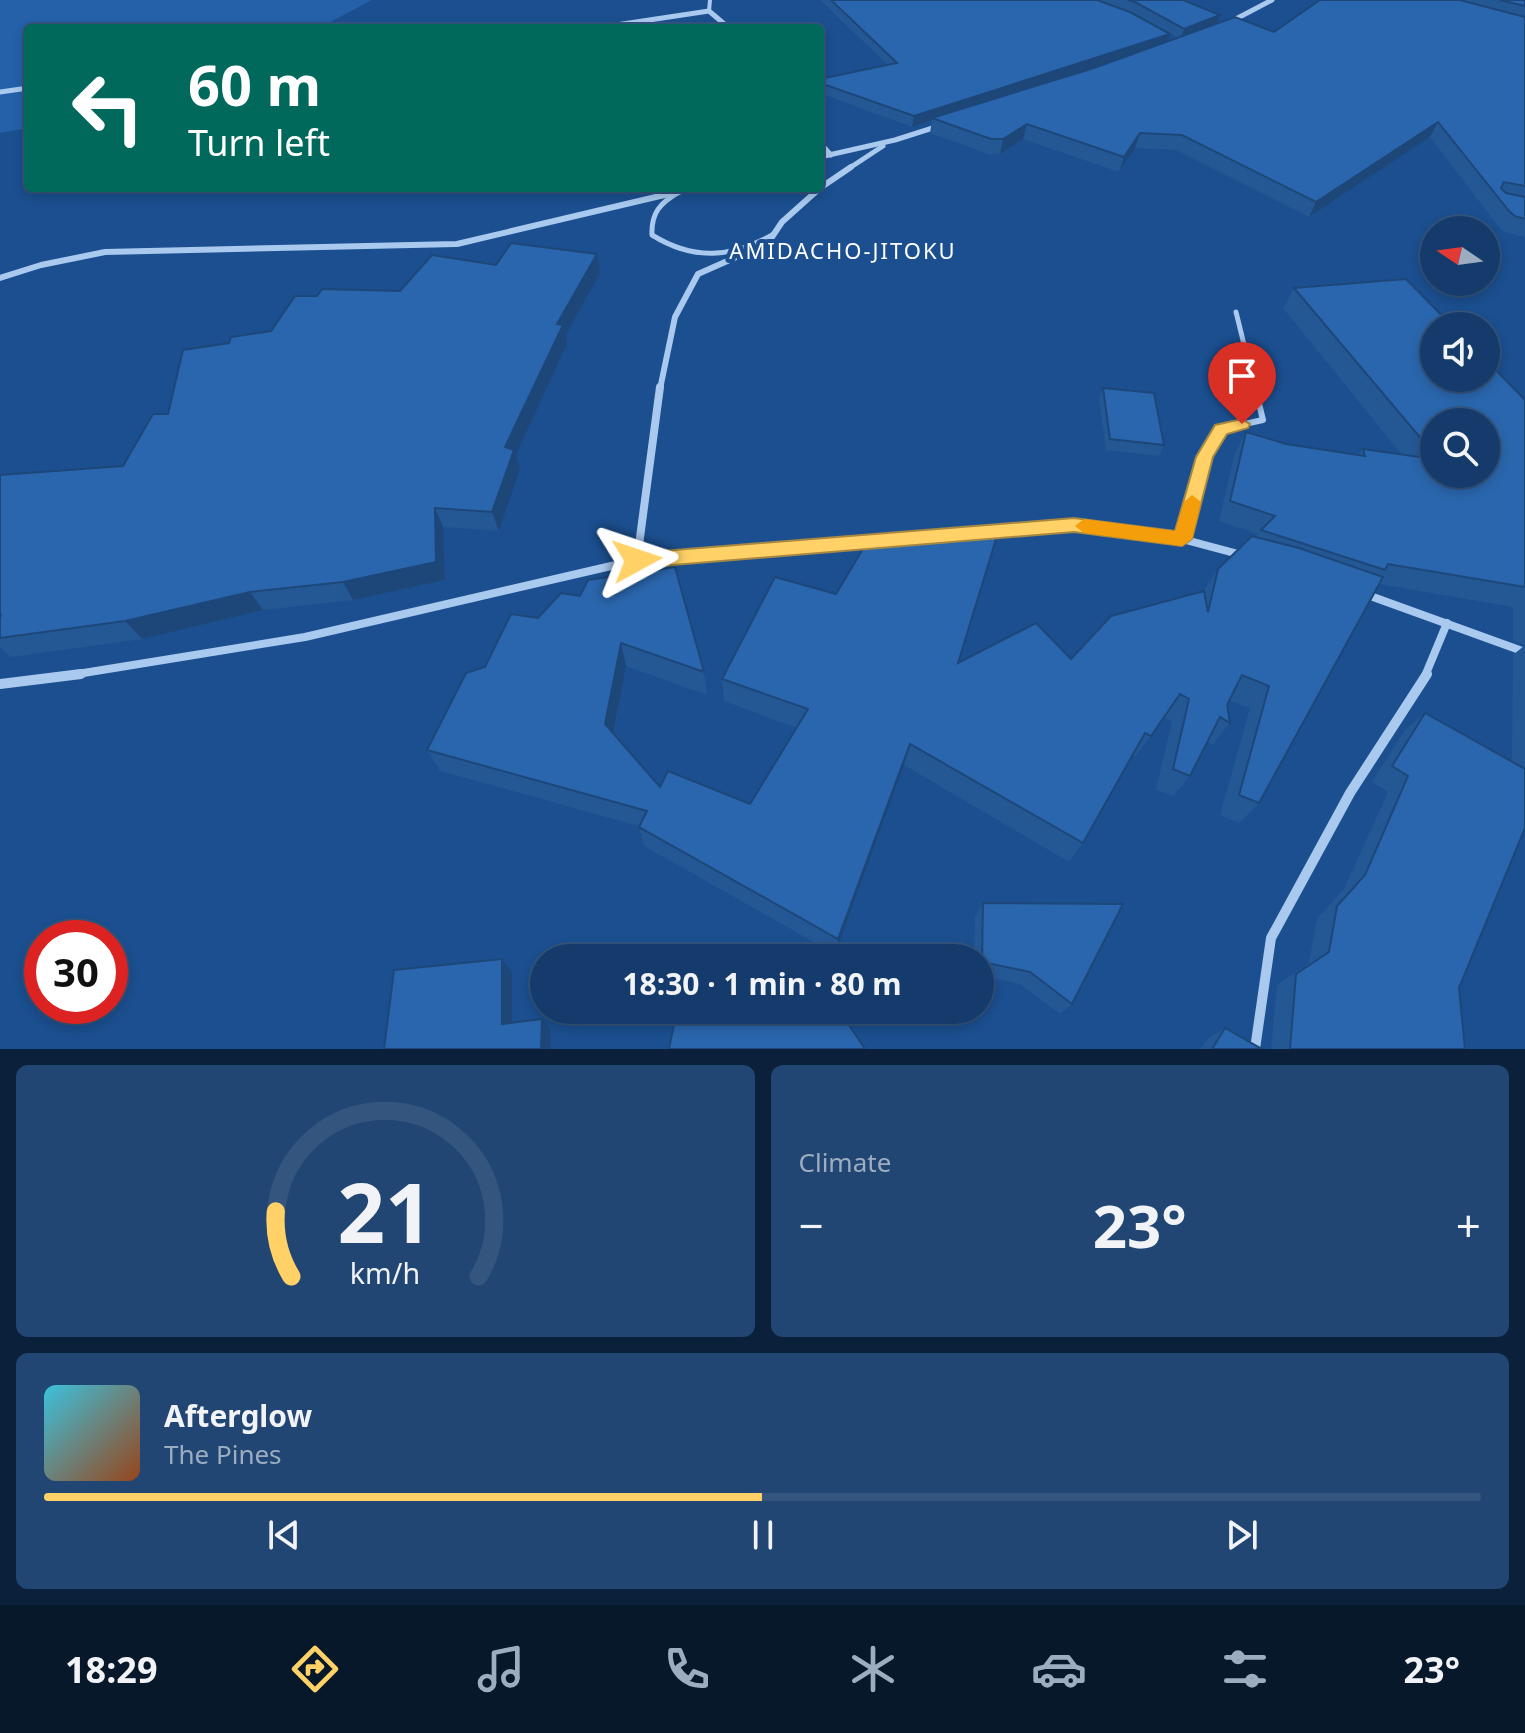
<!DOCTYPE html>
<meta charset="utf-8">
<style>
body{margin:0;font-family:"Noto Sans",sans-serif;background:#214673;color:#f1f3f6;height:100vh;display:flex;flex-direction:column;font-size:30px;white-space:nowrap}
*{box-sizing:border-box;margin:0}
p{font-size:26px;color:#9dadc1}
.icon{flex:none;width:44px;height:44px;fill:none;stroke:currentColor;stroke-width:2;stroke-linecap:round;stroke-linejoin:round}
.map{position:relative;height:1049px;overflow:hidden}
.sheet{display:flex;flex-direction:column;gap:16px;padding:16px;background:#0b203b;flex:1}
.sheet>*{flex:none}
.top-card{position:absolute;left:24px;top:24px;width:800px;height:168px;border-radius:8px;box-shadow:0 4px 12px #0003,0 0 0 2px #33557e;background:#00695c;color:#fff;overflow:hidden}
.needle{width:52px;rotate:283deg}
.controls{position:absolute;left:1420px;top:216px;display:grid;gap:16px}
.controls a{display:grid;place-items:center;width:80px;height:80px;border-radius:50%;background:#143b6b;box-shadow:0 4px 12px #0003,0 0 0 2px #33557e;font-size:40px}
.speed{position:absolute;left:24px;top:920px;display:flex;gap:16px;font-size:40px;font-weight:700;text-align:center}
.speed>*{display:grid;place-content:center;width:104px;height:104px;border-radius:50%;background:#143b6b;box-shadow:0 4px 12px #0003,0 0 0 2px #33557e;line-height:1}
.speed .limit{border:12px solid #d22;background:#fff;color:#111}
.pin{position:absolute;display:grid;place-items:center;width:68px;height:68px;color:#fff;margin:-82px -34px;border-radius:50% 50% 50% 0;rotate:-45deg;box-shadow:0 0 8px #0007}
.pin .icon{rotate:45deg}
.me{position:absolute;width:88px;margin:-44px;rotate:85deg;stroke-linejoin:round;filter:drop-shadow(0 0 6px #0008)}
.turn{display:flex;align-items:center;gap:28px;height:168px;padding:0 32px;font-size:36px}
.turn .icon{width:104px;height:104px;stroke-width:2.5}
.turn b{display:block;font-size:56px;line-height:68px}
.big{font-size:60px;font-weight:700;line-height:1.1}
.sheet .tile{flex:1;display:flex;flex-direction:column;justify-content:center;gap:12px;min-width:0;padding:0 28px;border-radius:12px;background:#214673}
.sheet .dial{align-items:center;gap:0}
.dial svg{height:208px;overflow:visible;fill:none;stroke:#33557e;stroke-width:7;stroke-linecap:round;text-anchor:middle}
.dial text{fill:#f1f3f6;stroke:none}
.song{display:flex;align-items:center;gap:24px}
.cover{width:96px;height:96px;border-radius:12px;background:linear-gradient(135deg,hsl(190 70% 55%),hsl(20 70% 35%))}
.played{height:8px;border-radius:4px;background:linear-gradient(90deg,#ffd166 50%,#33557e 50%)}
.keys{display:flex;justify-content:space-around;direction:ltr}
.heat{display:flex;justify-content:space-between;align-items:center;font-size:44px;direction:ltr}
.sheet .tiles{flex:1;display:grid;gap:16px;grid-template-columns:1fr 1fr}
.tile:last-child{grid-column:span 2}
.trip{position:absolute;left:530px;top:944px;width:464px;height:80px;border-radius:40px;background:#143b6b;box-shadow:0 4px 12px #0003,0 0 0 2px #33557e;font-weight:700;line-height:80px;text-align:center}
.dock{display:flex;height:128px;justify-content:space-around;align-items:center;background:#08182b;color:#9dadc1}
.dock .icon{width:56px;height:56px}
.dock .on{color:#ffd166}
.dock b{font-size:36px;color:#f1f3f6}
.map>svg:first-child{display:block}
</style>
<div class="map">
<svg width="1525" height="1049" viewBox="0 0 1525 1049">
<rect width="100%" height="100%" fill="#1b4f8f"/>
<polygon fill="#2461a8" points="0,0 372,0 319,28 28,28 28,128 0,133"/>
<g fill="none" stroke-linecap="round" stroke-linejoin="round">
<polyline stroke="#a9c9ee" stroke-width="4" points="709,11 710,0"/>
<g stroke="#a9c9ee" stroke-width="5">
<path d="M679,192C660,203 651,213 652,235C694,261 731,258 774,234"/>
<polyline points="1236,312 1255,389"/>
</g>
<polyline stroke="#a9c9ee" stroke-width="6" points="1182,539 1205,457 1221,429 1263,420 1255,387"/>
<g stroke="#a9c9ee" stroke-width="5">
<polyline points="1230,22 1272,0"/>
<polyline points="596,28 709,11 729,28"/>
<polyline points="0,92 28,88"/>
<polyline points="820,143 831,155"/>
<polyline points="820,157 895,140 939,126"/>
<polyline points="848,169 883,146"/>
</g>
<g stroke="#a9c9ee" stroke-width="6">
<polyline points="820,188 851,167"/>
<polyline points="0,278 41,265 105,252 457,244 694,188"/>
<polyline points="660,389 675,317 698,274 768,243 782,222 820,188"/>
</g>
<g stroke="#a9c9ee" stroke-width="8">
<polyline points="637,560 660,387"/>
<polyline points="1362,593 1525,652"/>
<polyline points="65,676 305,637 637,560 1074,525 1182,539 1242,555"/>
<polyline points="1425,676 1447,623"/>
</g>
<g stroke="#a9c9ee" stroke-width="10">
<polyline points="0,684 81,674"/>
<polyline points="1255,1049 1271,938 1350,793 1427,674"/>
</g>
</g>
<g fill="#245895" fill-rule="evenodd">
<polygon points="820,0 1097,0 1170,34 1168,41 1178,38 1132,12 1097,0 1183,0 1217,23 1274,32 1320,0 1525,0 1525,240 1524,237 1504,232 1498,226 1430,137 1309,217 1176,150 1135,148 1119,172 1023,139 1000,154 988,154 930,133 932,120 912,127 820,93 820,79 888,65"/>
<polygon points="597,254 600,273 566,335 567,344 516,455 520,469 499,531 443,527 445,580 353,600 263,610 142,639 11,657 0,647 0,475 123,466 229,343 271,331 317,296 400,291 496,265"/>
<path d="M1294,288L1525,400V645L1513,640V607L1379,584L1259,803L1239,823L1220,815L1250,708L1229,700L1227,705L1230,723L1212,745L1208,742L1190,776L1173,796L1156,790L1172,721L1164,717L1135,757L1133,755L1083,843L1069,862L904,765L835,954L644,846L639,826L440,771L427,750L485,667L538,618L561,593L704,672L707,695L626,666L614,734L660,787L750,804L797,728L724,701L722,679L958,663L1071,659L1203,591L1218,569L1258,534L1219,521L1235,452L1246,432L1286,444L1358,455L1363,449L1402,455L1283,308ZM1434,422L1486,474H1434Z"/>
<polygon points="1103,388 1164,445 1159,456 1106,450 1099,400"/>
<polygon points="1525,645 1525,828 1459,988 1465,1049 1271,1049 1277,985 1309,963 1317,919 1344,889 1388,792 1372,782 1405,730 1425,713 1512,761 1513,655"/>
<polygon points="983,903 1072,1004 1060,1014 1020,984 980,976 980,958 974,958 975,917"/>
<polygon points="1225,1028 1262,1049 1200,1049 1208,1038"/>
</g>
<g fill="#1d4779">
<polygon points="1220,15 1216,25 1180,39 1184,29"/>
<polygon points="1170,34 1167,44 935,119 932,118 932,120 912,127 914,116"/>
<polygon points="1438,122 1430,137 1309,217 1316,202"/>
<polygon points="1027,124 1023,139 1000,154 1003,139"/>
<polygon points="1140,133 1135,148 1119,172 1124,157"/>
<polygon points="597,254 600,273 566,335 567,344 516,455 520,469 499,531 492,512 505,447 557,324"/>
<polygon points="435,508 443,527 445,580 353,600 343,582"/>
<polygon points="250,592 263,610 142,639 125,621"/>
<polygon points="621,643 626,666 611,746 605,724"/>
<polygon points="910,744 904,765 835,954 838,939"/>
<polygon points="502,959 512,972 512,1034 502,1024"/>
<polygon points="542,1019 551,1030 550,1049 541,1049"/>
</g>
<g fill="#2a66ad" stroke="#1d4779" stroke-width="2">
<polygon points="831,0 1097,0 1130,12 1170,34 914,116 820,83 820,79 897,63"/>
<polygon points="1128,0 1183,0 1220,15 1184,29 1135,2"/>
<polygon points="1320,0 1460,0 1525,17 1525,186 1504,182 1501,188 1506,193 1525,197 1525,219 1515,216 1509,211 1438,122 1316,202 1182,135 1140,133 1124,157 1027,124 1003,139 991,139 932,118 1094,68 1235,17 1274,32"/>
<polygon points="1500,0 1525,0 1525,6"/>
<polygon points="511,243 597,254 557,324 563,325 505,447 514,450 492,512 435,508 436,562 343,582 250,592 125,621 0,638 0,618 1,615 0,615 0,475 123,466 153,414 168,414 183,350 229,343 231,337 271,331 295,296 317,296 322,289 400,291 432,255 496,265"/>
<polygon points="1406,279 1452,326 1434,326 1434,378 1486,378 1486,360 1525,400 1525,587 1388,564 1385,570 1261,530 1275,516 1230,501 1246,432 1286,444 1365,456 1363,449 1434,459 1434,474 1486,474 1486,422 1434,422 1434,454 1294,288"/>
<polygon points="1103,388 1154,393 1164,445 1110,439"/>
<polygon points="997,536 958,663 1036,623 1071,659 1111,616 1204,591 1208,612 1218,569 1252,536 1299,548 1383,577 1259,803 1239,795 1269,686 1242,675 1227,705 1230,723 1220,717 1190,776 1173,769 1189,699 1180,694 1151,736 1145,733 1083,843 910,744 838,939 639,827 647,811 427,750 466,673 485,667 511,614 538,618 561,593 580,596 588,580 675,567 704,672 621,643 605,724 660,787 668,771 750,804 808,709 722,679 775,577 836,594 867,542"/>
<polygon points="1425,713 1525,769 1525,828 1459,988 1465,1049 1290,1049 1296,974 1329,952 1337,906 1365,875 1408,776 1392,766"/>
<polygon points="983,903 1123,904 1072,1004 1030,972 982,962"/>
<polygon points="502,959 502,1024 542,1019 541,1049 384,1049 394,970"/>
<polygon points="677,1010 839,1010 865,1049 669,1049"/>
<polygon points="1225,1028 1262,1049 1212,1049"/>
</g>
<polygon fill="#ffd166" stroke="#a68842" stroke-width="2" points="1242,419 1250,424 1248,428 1227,434 1213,457 1192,539 1182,546 1074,532 637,568 630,566 627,560 630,555 637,553 1074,518 1175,531 1196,457 1215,425"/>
<polygon fill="#f59e0b" points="1192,495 1201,502 1192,539 1182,546 1084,533 1075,526 1084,519 1175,531 1184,502"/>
<g text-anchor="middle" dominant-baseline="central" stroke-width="8" stroke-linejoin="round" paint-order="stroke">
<g font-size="22" letter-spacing="2" fill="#fff" stroke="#1b4f8f">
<text x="843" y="250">AMIDACHO-JITOKU</text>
</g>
</g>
</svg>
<div class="controls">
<a><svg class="needle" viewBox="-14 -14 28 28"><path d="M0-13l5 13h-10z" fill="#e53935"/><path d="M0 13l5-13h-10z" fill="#9dadc1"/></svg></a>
<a><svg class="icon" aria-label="sound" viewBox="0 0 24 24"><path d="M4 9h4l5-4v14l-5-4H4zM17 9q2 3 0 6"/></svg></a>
<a><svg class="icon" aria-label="search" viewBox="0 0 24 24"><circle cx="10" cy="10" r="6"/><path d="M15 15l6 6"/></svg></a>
</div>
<div class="speed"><div class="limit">30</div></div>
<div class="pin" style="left:1242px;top:424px;background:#d93025"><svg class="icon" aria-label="arrive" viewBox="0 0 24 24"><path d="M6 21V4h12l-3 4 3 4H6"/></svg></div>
<svg class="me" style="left:637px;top:560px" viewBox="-20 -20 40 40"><path d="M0-17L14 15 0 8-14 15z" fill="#ffd166" stroke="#fff" stroke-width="4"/></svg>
<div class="trip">18:30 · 1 min · 80 m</div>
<div class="top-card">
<div class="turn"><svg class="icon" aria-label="left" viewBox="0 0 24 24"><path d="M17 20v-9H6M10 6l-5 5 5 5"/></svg><div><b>60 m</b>Turn left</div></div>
</div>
</div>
<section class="sheet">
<div class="tiles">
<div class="tile dial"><svg viewBox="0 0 100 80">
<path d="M14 69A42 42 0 1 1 86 69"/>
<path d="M14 69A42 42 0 0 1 8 44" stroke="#ffd166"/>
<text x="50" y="56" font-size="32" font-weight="700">21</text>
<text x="50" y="72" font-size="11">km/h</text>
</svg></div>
<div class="tile"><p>Climate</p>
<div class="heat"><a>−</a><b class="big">23°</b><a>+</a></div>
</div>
<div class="tile">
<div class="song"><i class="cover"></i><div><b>Afterglow</b><p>The Pines</p></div></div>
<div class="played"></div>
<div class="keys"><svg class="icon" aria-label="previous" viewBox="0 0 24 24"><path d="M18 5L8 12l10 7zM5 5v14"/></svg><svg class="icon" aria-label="pause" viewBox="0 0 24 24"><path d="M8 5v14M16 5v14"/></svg><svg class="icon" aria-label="next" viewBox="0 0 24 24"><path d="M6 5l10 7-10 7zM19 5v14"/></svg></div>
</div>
</div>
</section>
<nav class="dock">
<b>18:29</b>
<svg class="icon on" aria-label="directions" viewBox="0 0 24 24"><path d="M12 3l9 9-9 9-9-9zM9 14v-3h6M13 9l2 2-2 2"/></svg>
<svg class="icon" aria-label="music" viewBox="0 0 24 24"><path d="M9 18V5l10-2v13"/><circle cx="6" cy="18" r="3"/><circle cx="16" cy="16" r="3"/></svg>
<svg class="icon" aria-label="phone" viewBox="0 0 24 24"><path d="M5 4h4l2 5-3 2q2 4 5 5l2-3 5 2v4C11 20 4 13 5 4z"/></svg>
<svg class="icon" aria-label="climate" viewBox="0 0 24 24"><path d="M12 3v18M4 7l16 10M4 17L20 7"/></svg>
<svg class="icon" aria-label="car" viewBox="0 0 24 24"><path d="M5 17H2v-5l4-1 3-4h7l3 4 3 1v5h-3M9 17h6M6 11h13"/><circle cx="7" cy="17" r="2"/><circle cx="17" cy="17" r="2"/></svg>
<svg class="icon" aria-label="filters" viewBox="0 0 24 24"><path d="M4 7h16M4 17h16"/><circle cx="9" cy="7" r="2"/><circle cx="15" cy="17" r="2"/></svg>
<b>23°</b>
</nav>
